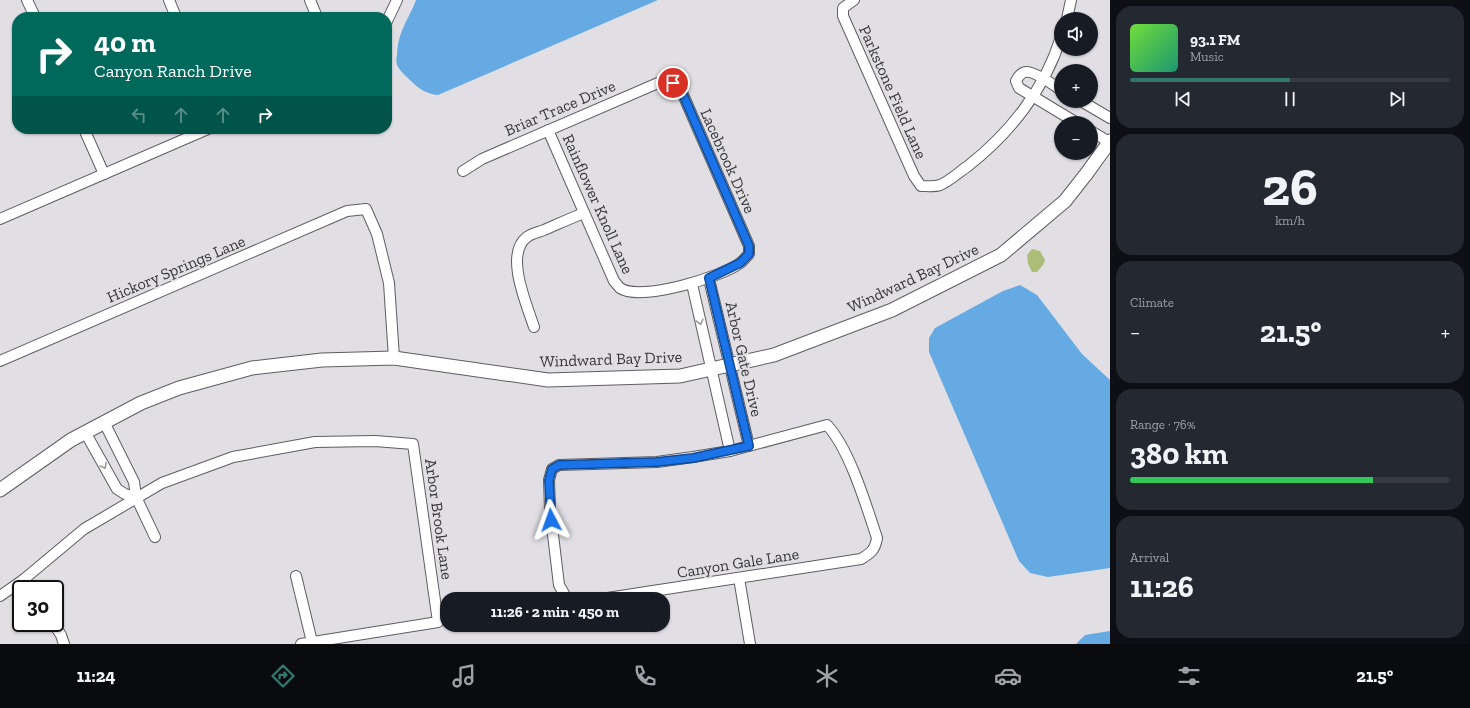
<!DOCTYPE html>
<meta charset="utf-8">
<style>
body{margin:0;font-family:"Zilla Slab",serif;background:#242831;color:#f1f3f6;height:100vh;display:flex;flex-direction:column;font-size:15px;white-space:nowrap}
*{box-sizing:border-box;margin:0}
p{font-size:13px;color:#9ea1a6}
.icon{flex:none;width:22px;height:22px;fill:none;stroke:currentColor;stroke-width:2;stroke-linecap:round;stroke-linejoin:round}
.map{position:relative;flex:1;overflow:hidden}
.drawer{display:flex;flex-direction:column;gap:6px;padding:6px;background:#0d0f14;width:360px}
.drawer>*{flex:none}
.guide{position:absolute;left:12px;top:12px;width:380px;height:122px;border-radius:16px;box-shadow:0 1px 3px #0004;background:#00695c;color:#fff;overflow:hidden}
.buttons{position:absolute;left:1054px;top:12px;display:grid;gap:8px}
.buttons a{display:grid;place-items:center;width:44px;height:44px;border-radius:50%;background:#171b24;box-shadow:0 1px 3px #0004;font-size:20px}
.speed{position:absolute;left:12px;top:580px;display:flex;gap:8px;font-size:20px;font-weight:700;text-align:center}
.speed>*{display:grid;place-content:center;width:52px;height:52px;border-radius:50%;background:#171b24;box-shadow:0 1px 3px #0004;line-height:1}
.speed .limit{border:2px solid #111;border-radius:6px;background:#fff;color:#111}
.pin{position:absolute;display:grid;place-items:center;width:34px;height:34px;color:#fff;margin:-17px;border:2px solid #fff;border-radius:50%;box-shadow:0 1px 4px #0007}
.me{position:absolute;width:44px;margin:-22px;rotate:356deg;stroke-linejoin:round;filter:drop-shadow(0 0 3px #0008)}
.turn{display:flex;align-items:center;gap:14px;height:84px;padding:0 16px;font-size:18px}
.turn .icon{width:52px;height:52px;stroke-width:2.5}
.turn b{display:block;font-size:28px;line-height:34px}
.lanes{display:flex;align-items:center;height:38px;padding:0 16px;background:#0003;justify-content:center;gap:20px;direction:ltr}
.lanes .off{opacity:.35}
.big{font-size:30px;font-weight:700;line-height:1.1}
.drawer .card{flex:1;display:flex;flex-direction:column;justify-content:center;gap:6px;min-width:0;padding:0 14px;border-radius:16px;background:#242831}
.drawer .dial{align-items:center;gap:0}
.dial b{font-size:52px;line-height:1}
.song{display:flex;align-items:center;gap:12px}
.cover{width:48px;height:48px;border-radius:6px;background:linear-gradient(135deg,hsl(100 70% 55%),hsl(160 70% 35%))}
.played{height:4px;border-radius:2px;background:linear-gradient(90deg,#31786f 50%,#363941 50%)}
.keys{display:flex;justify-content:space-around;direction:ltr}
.heat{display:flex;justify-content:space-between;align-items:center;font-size:22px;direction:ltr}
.charge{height:6px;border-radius:3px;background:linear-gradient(90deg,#34c759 76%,#363941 0)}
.trip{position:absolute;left:440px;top:592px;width:230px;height:40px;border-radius:16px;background:#171b24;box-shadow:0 1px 3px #0004;font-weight:700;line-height:40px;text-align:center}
.dock{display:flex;height:64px;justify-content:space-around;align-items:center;background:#090b0e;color:#9ea1a6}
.dock .icon{width:28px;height:28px}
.dock .on{color:#31786f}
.dock b{font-size:18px;color:#f1f3f6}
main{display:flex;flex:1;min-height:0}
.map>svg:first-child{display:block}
</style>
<main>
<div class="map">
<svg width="1110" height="644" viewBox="0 0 1110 644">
<rect width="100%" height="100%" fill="#e1dfe4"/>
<polygon fill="#abbd76" points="1032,249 1040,251 1045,260 1043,265 1037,272 1032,272 1028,264 1027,255"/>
<g fill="#65aae3">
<path d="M416,0H658L438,95C427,94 419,89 411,81C407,77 401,72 398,67C396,64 396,59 397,55C398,31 408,21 416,0Z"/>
<polygon points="1020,285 1037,295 1082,354 1110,380 1110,568 1048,577 1030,573 1019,561 929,352 929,338 935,328 1003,291"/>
<polygon points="1110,631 1110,644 1076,644 1085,635"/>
</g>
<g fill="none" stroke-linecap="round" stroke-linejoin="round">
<defs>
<g id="minor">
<polyline points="27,0 35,17"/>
<polyline points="169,0 176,17"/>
<polyline points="310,0 317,17"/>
<path d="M854,0L843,8V16L914,176L921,186C927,186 934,187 940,185C950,181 959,172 968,166C1010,133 1045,89 1061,37"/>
<polyline points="1067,19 1071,0"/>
<polyline points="387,21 397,0"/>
<path d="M1061,90C1054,85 1033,70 1025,72C1021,73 1018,77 1016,81L1019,88L1077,123"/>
<polyline points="1081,101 1110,118"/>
<polyline points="84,129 104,174"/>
<polyline points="1091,131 1109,142"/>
<path d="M463,171L482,159L658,83H673L681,90L749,246V254C746,257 743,261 740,263C722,277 640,302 620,288C618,286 616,283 614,281L548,130"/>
<polyline points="0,219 208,129"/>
<polyline points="709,279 749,446"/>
<polyline points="692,284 730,451"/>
<path d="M534,327C527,305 504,254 527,237C532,233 539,232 544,230C558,224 571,218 584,213"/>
<polyline points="0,361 347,211 366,209 377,234 389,283 394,358"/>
<polyline points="104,422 134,482 136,497 155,537"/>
<polyline points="85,432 117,489 125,494 136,497"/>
<polyline points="296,576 312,642"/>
<polyline points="739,578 750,644"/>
<polyline points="23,580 30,589"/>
<polyline points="0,596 23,580 84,529 162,483 233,457 315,442 375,441 413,444 438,622 301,644"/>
<path d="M567,599L559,585L554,543L550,509L549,480L552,469L559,465L657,462L693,457L730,451L827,425C850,450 866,505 877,538C875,550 871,553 861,559L601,599"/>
<polyline points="53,623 61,635 64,644"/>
</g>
<polyline id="tertiary" points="0,490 71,440 141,403 179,388 252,368 322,360 394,358 548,380 680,376 774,355 892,310 1001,255 1065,201 1087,173 1110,141"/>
</defs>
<use href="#minor" stroke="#5e5d61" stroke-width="12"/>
<use href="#tertiary" stroke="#5e5d61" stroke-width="15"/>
<use href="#minor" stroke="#fff" stroke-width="10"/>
<use href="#tertiary" stroke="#fff" stroke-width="13"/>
</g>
<defs><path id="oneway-chevron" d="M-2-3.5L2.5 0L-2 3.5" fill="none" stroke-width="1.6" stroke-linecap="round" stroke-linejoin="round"/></defs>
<g stroke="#9a9a9a">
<use href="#oneway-chevron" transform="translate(700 322) rotate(77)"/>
<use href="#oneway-chevron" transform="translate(104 466) rotate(60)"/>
</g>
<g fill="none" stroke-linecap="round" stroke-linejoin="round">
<defs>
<polyline id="route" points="551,520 549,480 552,469 559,465 657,462 693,458 749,446 709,278 740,263 749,254 749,246 681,90 673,83"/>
</defs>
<use href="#route" stroke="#114b97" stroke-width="10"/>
<use href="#route" stroke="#1a73e8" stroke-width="7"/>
</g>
<g text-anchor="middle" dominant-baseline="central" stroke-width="4" stroke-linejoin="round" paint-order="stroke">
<g font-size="16" fill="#353536" stroke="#e1dfe4">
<text transform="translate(893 92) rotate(66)">Parkstone Field Lane</text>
<text transform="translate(560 108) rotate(-23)">Briar Trace Drive</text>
<text transform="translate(728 161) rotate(66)">Lacebrook Drive</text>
<text transform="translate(598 204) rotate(66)">Rainflower Knoll Lane</text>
<text transform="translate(176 269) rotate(-23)">Hickory Springs Lane</text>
<text transform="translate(913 278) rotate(-25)">Windward Bay Drive</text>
<text transform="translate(611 359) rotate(-2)">Windward Bay Drive</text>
<text transform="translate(744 359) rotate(77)">Arbor Gate Drive</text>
<text transform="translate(439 519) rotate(82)">Arbor Brook Lane</text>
<text transform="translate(738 563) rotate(-9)">Canyon Gale Lane</text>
</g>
</g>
</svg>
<div class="buttons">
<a><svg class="icon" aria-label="sound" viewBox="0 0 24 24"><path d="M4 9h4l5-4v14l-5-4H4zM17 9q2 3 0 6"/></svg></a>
<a>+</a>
<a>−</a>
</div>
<div class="speed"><div class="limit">30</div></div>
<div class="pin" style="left:673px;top:83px;background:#d93025"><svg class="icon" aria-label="arrive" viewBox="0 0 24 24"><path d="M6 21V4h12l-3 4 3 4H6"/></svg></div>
<svg class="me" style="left:551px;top:520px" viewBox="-20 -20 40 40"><path d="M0-17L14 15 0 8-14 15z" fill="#1a73e8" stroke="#fff" stroke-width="4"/></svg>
<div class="trip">11:26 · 2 min · 450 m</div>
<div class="guide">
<div class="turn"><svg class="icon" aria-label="right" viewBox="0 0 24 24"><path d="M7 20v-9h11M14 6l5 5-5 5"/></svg><div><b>40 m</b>Canyon Ranch Drive</div></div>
<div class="lanes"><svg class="icon off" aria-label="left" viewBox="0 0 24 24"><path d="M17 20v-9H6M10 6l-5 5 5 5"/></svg><svg class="icon off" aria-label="ahead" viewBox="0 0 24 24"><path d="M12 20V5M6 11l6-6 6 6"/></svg><svg class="icon off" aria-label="ahead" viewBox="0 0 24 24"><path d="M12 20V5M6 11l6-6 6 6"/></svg><svg class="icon" aria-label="right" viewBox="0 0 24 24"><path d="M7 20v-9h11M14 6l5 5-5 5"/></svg></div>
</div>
</div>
<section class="drawer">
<div class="card">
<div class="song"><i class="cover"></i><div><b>93.1 FM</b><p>Music</p></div></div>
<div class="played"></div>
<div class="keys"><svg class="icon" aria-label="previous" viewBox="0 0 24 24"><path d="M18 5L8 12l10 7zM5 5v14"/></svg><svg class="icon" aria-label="pause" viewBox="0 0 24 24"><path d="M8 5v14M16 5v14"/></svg><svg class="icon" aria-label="next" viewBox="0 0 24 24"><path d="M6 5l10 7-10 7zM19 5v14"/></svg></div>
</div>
<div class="card dial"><b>26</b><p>km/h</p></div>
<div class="card"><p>Climate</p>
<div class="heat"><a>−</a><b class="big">21.5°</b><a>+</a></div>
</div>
<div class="card"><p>Range · 76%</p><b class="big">380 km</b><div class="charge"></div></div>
<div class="card"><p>Arrival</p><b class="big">11:26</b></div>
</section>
</main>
<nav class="dock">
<b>11:24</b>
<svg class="icon on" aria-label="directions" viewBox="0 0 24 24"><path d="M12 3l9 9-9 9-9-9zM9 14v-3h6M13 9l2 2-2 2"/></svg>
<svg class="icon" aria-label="music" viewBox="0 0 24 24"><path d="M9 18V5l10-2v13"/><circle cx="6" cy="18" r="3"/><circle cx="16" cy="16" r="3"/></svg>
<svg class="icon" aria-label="phone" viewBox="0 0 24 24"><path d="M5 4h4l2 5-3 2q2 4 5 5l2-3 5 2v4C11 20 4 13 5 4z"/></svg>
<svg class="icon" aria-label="climate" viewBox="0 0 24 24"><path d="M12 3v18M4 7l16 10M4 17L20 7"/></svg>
<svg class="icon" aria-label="car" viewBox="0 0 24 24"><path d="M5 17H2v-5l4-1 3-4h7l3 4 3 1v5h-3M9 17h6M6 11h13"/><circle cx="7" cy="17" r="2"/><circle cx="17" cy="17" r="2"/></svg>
<svg class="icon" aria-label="filters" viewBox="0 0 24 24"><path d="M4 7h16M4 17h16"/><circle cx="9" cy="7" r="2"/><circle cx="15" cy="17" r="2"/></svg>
<b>21.5°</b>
</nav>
